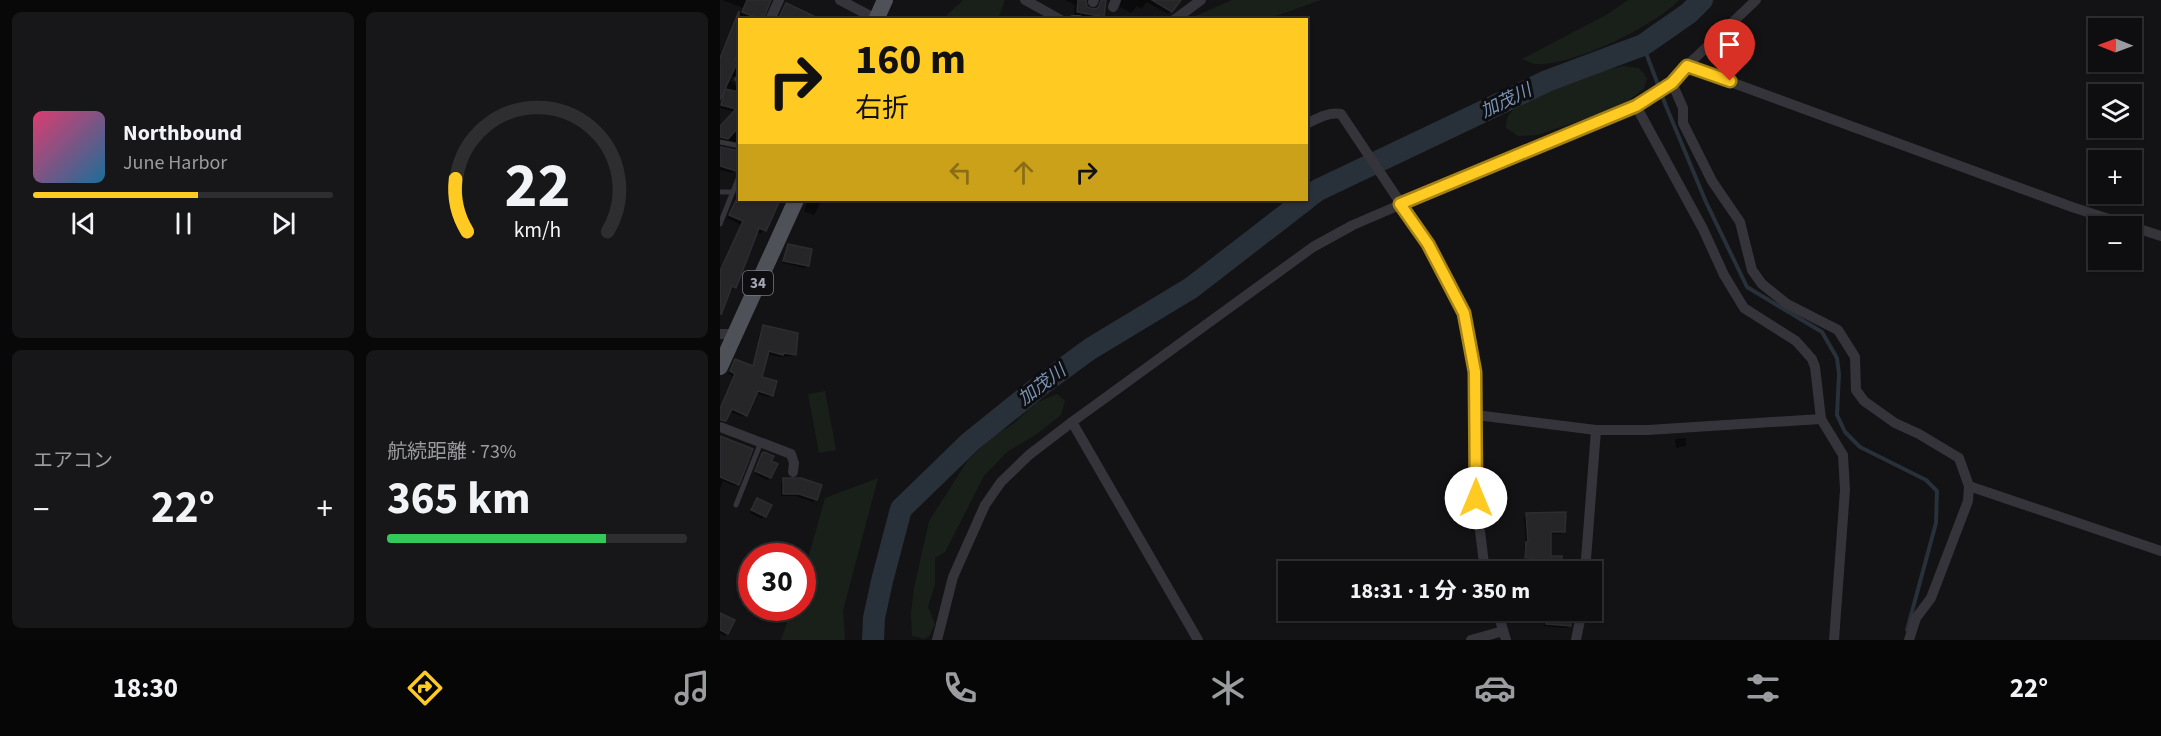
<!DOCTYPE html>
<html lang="ja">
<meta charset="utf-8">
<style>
body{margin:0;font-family:"Source Sans 3","Noto Sans JP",sans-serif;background:#171719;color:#f1f3f6;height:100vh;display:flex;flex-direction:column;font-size:22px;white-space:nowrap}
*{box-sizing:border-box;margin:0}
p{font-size:20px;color:#9b9c9f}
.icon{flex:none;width:33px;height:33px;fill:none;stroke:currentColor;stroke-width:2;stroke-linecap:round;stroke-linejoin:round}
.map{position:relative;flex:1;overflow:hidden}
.drawer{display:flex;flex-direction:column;gap:12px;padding:12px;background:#080809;width:720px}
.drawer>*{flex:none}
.guide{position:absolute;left:18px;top:18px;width:570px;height:183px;border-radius:0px;box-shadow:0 2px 4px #0004,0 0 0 2px #2e2e30;background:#ffca21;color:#111;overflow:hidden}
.needle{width:39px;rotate:271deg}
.buttons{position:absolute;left:1368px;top:18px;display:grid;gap:12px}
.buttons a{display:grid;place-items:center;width:54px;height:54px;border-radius:0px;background:#0e0e10;box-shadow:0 2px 4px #0004,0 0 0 2px #2e2e30;font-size:30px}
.speed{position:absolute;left:18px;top:543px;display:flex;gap:12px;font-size:30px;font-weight:700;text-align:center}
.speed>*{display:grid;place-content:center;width:78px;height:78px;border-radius:50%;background:#0e0e10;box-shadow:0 2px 4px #0004,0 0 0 2px #2e2e30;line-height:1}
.speed .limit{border:9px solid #d22;background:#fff;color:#111}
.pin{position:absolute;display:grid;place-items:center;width:51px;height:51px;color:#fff;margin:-62px -26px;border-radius:50% 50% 50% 0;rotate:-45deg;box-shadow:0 0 6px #0007}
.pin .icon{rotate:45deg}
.me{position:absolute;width:66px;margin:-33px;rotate:0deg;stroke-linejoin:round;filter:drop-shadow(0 0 4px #0008)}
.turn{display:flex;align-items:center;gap:21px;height:126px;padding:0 18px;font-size:27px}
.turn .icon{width:78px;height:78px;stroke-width:2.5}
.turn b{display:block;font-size:42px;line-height:51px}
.lanes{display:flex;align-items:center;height:57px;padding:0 18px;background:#0003;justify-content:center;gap:30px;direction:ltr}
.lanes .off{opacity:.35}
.big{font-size:45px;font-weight:700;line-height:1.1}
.drawer .widget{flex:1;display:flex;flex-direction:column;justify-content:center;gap:9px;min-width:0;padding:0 21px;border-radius:9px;background:#171719}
.drawer .dial{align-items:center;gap:0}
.dial svg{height:156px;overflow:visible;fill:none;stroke:#2e2e30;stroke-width:7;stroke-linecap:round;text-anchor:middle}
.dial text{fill:#f1f3f6;stroke:none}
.song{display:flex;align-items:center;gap:18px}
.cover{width:72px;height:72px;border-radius:9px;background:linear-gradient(135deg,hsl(340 70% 55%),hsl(200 70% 35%))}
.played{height:6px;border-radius:3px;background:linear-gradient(90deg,#ffca21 55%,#2e2e30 55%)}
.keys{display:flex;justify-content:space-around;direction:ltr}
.heat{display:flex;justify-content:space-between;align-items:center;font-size:33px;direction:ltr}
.charge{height:9px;border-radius:4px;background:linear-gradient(90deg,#34c759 73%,#2e2e30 0)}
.drawer .tiles{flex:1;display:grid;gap:12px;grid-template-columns:repeat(2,1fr)}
.trip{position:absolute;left:558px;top:561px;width:324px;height:60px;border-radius:0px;background:#0e0e10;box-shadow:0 2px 4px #0004,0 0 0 2px #2e2e30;font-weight:700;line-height:60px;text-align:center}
.tabs{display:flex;height:96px;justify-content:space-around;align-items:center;background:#060606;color:#9b9c9f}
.tabs .icon{width:42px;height:42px}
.tabs .active{color:#ffca21}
.tabs b{font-size:27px;color:#f1f3f6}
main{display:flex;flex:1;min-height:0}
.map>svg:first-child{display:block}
</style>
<main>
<section class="drawer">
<div class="tiles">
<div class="widget">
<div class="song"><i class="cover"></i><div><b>Northbound</b><p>June Harbor</p></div></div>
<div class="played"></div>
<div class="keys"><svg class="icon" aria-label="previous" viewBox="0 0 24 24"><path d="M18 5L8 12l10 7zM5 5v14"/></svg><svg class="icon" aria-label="pause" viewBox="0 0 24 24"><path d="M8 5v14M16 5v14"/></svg><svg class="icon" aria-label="next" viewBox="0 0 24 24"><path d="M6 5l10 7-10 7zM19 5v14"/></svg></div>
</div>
<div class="widget dial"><svg viewBox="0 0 100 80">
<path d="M14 69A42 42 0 1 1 86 69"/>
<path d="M14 69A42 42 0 0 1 8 42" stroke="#ffca21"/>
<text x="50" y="56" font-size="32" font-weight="700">22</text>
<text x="50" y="72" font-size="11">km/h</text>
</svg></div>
<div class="widget"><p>エアコン</p>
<div class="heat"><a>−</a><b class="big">22°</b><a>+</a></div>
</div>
<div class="widget"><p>航続距離 · 73%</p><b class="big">365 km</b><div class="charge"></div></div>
</div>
</section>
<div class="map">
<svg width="1441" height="640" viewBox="0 0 1441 640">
<rect width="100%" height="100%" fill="#131315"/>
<g fill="#19201a">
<polygon points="243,0 285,0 278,19 223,19"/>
<polygon points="512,0 601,0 547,19 469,19"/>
<path d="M908,0H959C933,27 853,66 815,64C811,63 806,61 802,59L888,14Z"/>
<path d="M903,66L919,68L927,78L924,89L906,102L889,111L817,135L798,136L786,128C786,124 786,118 789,115C803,92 876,72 903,66Z"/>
<polygon points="105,391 116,450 99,453 88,394"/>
<polygon points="337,394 345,401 341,415 317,434 287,452 264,476 225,552 215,558 215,584 208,607 215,624 210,635 205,639 192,636 191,613 194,588 209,521 248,460 271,438 293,424 316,403"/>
<polygon points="158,478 123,611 125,640 61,640 72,608 82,608 83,577 105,498"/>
</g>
<g fill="#0007">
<polygon points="2,0 50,0 42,20 20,20 20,79 15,76 12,77 11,81 15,85 20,86 20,145 0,140 0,127 15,112 0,108 2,94 0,93 0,54 23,8"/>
<polygon points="345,0 365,0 366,8 376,10 379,4 378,0 385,0 383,17 380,20 354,15 355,5"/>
<polygon points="400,0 459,0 448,14 427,2 421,9 417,6 411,13 400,7"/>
<polygon points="0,149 15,170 12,173 0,170"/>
<polygon points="20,193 20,200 58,200 44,230 41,234 36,232 15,287 11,290 9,289 0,315 0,270 21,225 7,218"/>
<polygon points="88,200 102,200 94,215 84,211"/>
<polygon points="68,245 87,266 85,268 62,263 66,248"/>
<polygon points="43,327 74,354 72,356 60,357 47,354 40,378 52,395 49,397 35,393 23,417 9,411 5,420 0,423 0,408 14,376 8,374 16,361 32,368 41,329"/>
<polygon points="0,437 18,484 15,486 3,481 0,489"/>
<polygon points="966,438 966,446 956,448 955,439"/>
<polygon points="43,454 49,462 50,477 47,480 35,474"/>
<polygon points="64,480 96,499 93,502 76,496 61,496 61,482"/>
<polygon points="37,500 50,506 42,519 30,513"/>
<polygon points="807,515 844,531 841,534 829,534 829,557 839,572 811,572 811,560 804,560 804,546 806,544 804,517"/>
<polygon points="817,610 851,610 850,625 847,628 824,626 825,614 817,613"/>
<polygon points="0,615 7,633 5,636 0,634"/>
</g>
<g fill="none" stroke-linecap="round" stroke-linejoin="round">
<polyline stroke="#283039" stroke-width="4" points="923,45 946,106 986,202 1027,287 1102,332 1117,358 1119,374 1117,415 1125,432 1140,447 1206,480 1217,491 1216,523 1187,630"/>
<g stroke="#283039" stroke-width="22">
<polyline points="586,199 598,190 827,81 923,45 969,13 982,0"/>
<polyline points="153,640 154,618 162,581 181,509 250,442 321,385 370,349 471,288 585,200"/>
</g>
</g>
<g fill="#262629" stroke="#2d2d31" stroke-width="1.5">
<polygon points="27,0 51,0 43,20 22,12"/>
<polygon points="358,0 366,0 367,7 373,9 378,8 381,0 386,0 384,17 357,12"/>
<polygon points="432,0 461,0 452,12"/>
<polygon points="66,3 102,20 58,20"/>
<polygon points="19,11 20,49 15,60 18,61 5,89 20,92 20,126 8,139 0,137 0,126 16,109 1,105 5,89 0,100 0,58"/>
<polygon points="0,147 20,151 20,169 16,171 0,166"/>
<polygon points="16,200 60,200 46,231 39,228 16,288 12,286 1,315 0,271 23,221 9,215"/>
<polygon points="68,244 92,249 89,266 63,261"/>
<polygon points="43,325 78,333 76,355 64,353 63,355 49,351 42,377 57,381 53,396 38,391 27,416 12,409 6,421 0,420 0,409 15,374 10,371 15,359 33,366"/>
<polygon points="0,436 33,449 19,485 0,477"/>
<polygon points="44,452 54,456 51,461 58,464 51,478 35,471 42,453"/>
<polygon points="63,478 81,478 102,485 97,500 79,494 63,494"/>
<polygon points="37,498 52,505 46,517 31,510"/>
<polygon points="846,512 845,532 831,532 831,556 842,556 842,571 813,572 812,558 805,558 806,542 808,542 806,513"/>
<polygon points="827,610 852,610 851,626 826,624"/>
<polygon points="0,613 15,620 8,634 0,630"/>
</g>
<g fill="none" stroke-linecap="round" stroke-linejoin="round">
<g stroke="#34343a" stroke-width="5">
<polyline points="17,79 20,80"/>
<polyline points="0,142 20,146"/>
<polyline points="0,192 12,192"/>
<polyline points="0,224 20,174"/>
<polyline points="16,505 41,442"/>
</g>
<g stroke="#34343a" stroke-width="10">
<polyline points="120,0 156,19"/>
<polyline points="305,0 341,20"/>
<polyline points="373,2 374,0"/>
<polyline points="393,7 396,0"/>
<polyline points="50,20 59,0"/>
<polyline points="353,20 359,20"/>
<polyline points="454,20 481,0"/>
<polyline points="967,66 1352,207 1441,236"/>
<polyline points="952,83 963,108 963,123 992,181 1020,222 1032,270 1042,284 1067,304 1118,330 1135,357 1136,390 1144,401 1175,423 1199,434 1239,458 1249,486 1248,501 1211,598 1196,618 1189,640"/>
<polyline points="916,106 983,229 1004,275 1024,308 1076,341 1092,359 1095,367 1101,419 1123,455 1125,490 1114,640"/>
<path d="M586,124C598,118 608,112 621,114L708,244L744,313L755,372L756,498L765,572"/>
<polyline points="0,334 15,334"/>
<polyline points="756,415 876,430 928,430 1101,419"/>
<polyline points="352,422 478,640"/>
<polyline points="0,427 71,454 74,463 73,472"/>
<polyline points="1249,486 1441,551"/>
<polyline points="865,572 876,430"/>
<polyline points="777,610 786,640"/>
<polyline points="217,640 233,577 265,505 281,482 309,455 352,422 593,247 633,225 861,127 916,106 952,83 974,59 1036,0"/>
<polyline points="751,640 783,631"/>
<polyline points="856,640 862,610"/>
</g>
<g stroke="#4f5159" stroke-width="16">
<polyline points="156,20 165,0"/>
<polyline points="0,367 76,200"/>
</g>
</g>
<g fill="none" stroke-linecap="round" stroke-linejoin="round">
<defs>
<polyline id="route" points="756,498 755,372 744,313 708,244 680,204 916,106 952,83 967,66 1010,81"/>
</defs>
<use href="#route" stroke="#a68315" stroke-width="15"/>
<use href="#route" stroke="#ffca21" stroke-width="10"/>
</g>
<g text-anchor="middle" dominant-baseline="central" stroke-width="6" stroke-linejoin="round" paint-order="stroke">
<rect fill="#0e0e10" stroke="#767984" stroke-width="1.5" x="23" y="271" width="30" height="24" rx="4.5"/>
<g font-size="15" font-weight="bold" fill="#a3a7b6">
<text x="38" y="283">34</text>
</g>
<g font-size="18" font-style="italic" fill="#7792b5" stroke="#0e0e10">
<text transform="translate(786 101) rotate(-26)">加茂川</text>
<text transform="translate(322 385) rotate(-37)">加茂川</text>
</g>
</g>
</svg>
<div class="buttons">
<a><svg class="needle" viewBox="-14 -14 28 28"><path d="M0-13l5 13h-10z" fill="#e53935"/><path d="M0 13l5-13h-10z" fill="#9b9c9f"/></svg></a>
<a><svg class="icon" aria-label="layers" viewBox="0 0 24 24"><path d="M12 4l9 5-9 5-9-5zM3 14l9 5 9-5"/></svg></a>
<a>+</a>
<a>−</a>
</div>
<div class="speed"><div class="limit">30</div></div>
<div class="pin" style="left:1010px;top:81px;background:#d93025"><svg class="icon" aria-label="arrive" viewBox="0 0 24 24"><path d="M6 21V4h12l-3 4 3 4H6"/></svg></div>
<svg class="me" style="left:756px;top:498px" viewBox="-20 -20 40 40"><circle r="19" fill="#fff"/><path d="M0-13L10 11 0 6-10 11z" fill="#ffca21"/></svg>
<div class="trip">18:31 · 1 分 · 350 m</div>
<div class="guide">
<div class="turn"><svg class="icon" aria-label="right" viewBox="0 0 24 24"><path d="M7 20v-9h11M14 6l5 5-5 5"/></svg><div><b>160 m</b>右折</div></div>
<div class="lanes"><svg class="icon off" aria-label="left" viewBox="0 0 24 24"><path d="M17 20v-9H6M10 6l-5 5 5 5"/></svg><svg class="icon off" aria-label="ahead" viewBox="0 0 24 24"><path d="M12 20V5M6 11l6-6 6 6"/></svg><svg class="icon" aria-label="right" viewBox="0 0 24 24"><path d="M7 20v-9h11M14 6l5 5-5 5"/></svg></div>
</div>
</div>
</main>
<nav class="tabs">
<b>18:30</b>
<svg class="icon active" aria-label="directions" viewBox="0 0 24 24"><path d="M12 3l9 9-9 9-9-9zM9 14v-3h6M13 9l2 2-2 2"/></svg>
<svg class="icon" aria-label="music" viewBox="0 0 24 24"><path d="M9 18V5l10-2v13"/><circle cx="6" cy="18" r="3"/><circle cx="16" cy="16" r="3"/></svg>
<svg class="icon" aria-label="phone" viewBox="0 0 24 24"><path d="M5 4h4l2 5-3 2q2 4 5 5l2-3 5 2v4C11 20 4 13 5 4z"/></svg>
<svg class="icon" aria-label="climate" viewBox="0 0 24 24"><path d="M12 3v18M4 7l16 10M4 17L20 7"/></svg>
<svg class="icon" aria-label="car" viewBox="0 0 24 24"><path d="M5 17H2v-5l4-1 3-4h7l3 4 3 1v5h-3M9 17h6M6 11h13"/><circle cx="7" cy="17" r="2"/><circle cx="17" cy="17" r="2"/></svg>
<svg class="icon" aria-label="filters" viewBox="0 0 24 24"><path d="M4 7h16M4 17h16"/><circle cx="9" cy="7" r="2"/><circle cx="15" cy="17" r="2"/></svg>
<b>22°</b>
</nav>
